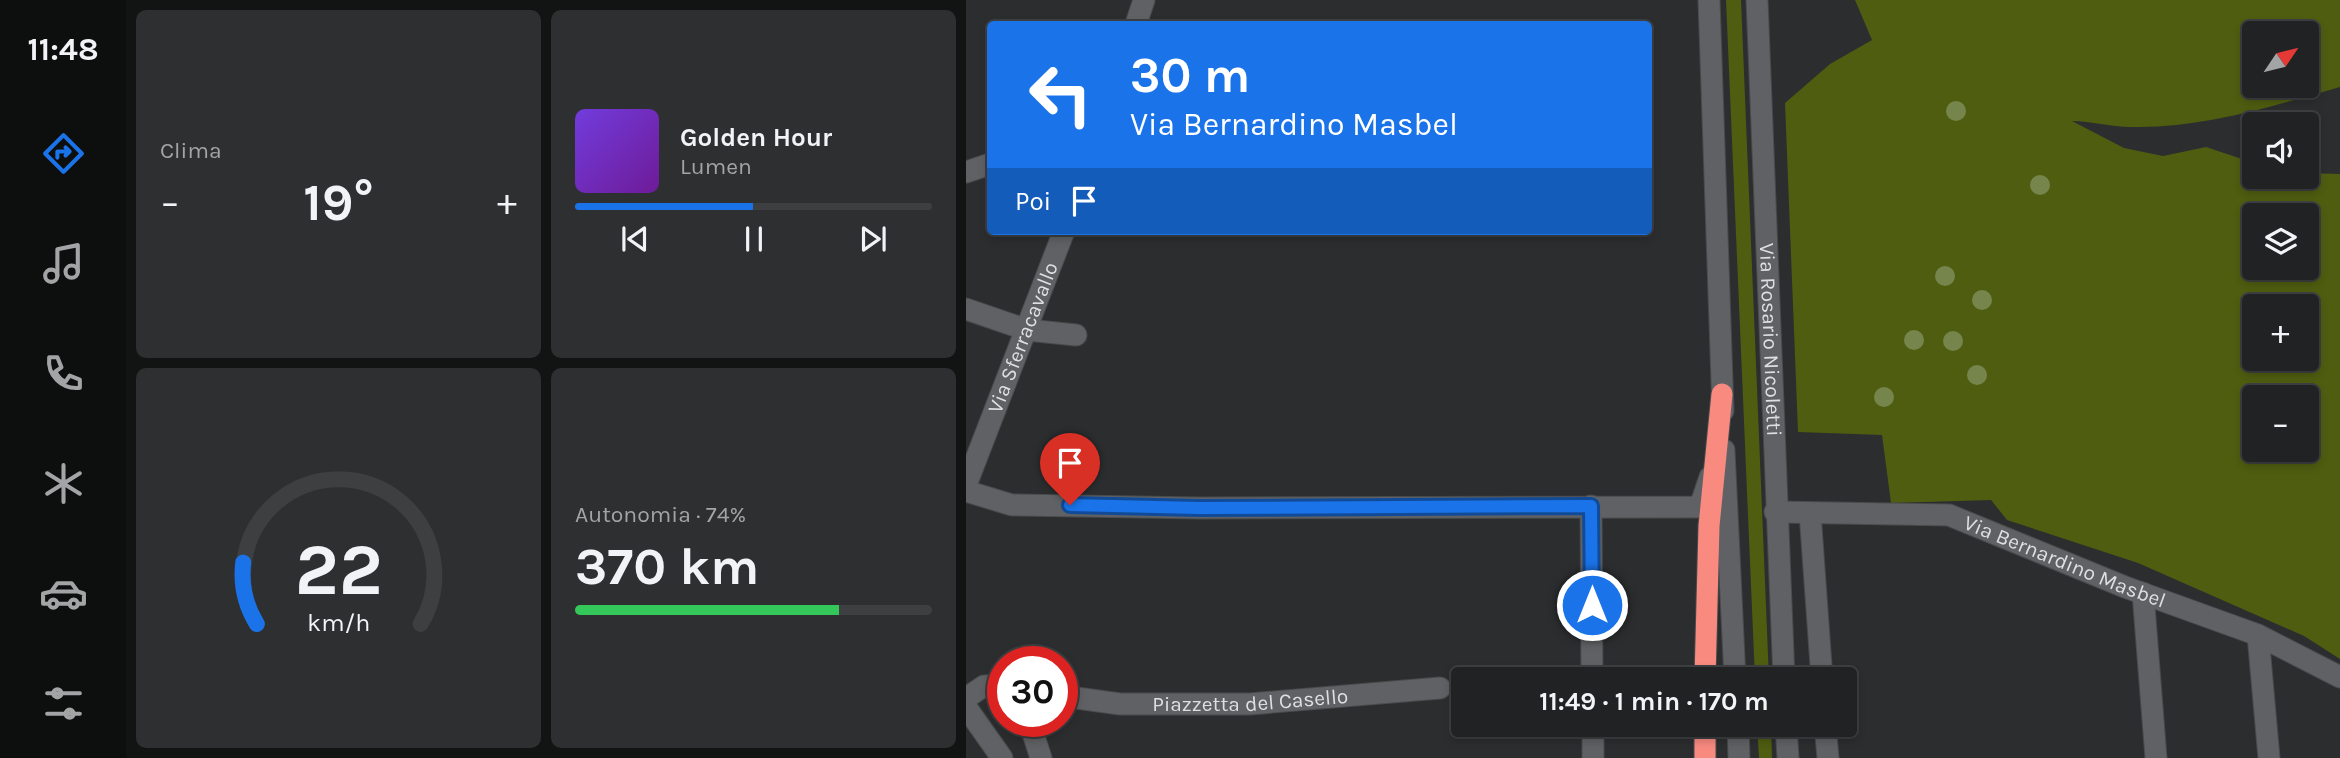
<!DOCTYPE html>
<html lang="it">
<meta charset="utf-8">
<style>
body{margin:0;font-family:Karla,sans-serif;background:#2d2f30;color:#f1f3f6;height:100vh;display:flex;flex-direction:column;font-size:26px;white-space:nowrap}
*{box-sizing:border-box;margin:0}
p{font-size:23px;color:#a2a4a6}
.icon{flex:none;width:38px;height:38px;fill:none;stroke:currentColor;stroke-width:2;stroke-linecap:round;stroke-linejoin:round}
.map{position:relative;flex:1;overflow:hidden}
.details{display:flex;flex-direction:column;gap:10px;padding:10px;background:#121313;width:840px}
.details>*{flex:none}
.hud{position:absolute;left:21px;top:21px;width:665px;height:214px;border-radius:7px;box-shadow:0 4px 10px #0003,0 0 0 2px #3d3f41;background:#1a73e8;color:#fff;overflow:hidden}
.needle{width:46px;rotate:55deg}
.fabs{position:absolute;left:1276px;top:21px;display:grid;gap:14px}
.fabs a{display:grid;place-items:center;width:77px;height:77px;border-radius:7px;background:#202223;box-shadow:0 4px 10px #0003,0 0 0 2px #3d3f41;font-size:35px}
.speed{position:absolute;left:21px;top:646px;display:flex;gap:14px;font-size:35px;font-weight:700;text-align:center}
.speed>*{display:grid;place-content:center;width:91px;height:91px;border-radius:50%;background:#202223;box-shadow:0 4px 10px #0003,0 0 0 2px #3d3f41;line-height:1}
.speed .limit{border:10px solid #d22;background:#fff;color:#111}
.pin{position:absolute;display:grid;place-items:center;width:60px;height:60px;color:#fff;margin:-72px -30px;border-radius:50% 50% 50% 0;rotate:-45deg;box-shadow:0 0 7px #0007}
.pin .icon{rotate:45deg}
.me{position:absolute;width:77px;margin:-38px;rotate:0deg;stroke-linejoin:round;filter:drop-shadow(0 0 5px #0008)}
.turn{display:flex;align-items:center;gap:24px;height:147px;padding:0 28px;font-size:32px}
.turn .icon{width:91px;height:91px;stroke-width:2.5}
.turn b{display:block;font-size:49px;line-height:60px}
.then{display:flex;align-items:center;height:66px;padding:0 28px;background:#0003;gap:14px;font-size:26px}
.big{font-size:52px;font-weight:700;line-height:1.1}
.details .card{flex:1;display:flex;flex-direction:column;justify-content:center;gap:10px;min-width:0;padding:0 24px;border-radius:10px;background:#2d2f30}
.details .dial{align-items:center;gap:0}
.dial svg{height:182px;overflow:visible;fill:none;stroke:#3d3f41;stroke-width:7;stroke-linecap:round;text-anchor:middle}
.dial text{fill:#f1f3f6;stroke:none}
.song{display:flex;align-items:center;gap:21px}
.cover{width:84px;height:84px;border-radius:10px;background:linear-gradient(135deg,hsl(260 70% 55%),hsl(280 70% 35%))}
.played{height:7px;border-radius:4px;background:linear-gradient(90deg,#1a73e8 50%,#3d3f41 50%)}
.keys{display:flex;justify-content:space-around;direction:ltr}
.heat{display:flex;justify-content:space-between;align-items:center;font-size:38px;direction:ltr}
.charge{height:10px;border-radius:5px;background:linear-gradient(90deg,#34c759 74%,#3d3f41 0)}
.details .tiles{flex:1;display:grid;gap:10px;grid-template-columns:repeat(2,1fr)}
.trip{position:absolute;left:485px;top:667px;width:406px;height:70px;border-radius:7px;background:#202223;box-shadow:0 4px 10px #0003,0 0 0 2px #3d3f41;font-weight:700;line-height:70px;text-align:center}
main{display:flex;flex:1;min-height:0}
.tabs{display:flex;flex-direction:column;width:126px;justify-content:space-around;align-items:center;background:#0d0e0e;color:#a2a4a6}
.tabs .icon{width:49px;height:49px}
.tabs .active{color:#1a73e8}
.tabs b{font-size:32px;color:#f1f3f6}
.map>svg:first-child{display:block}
</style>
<main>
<nav class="tabs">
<b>11:48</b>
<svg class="icon active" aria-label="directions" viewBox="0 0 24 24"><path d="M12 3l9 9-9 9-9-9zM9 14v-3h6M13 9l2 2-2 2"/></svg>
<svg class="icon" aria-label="music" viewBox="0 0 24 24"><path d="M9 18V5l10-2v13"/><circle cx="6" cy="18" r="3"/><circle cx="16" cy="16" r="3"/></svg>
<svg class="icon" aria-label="phone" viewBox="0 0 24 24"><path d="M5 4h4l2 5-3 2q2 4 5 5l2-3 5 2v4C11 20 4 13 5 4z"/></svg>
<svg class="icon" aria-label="climate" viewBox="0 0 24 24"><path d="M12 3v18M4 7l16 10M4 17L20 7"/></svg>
<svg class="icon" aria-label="car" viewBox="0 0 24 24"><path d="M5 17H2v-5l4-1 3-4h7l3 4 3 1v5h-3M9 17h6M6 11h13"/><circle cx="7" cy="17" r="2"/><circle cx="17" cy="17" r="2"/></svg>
<svg class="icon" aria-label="filters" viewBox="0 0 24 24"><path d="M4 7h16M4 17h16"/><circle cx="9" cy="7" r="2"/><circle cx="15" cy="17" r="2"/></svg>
</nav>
<section class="details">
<div class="tiles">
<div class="card"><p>Clima</p>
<div class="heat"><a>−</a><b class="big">19°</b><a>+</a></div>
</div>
<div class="card">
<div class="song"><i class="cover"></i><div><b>Golden Hour</b><p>Lumen</p></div></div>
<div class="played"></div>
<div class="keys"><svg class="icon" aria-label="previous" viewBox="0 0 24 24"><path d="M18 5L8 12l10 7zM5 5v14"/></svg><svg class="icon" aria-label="pause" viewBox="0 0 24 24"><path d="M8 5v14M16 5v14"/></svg><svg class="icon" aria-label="next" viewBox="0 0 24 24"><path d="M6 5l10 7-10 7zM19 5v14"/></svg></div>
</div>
<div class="card dial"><svg viewBox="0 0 100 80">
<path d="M14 69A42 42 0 1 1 86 69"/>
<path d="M14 69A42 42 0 0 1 8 42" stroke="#1a73e8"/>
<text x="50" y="56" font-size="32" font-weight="700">22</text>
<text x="50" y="72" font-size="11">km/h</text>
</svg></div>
<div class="card"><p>Autonomia · 74%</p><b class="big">370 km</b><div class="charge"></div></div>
</div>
</section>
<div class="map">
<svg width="1374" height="758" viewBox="0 0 1374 758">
<rect width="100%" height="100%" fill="#2b2d2f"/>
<g fill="#4e5d10" fill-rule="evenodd">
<polygon points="760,0 775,0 803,679 789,679"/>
<path d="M889,0H1374V87C1307,106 1235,129 1164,127C1145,127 1125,121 1106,121L1158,148L1197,156L1240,147L1288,163V177H1340L1341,173L1374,174V659L1338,636L1172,563L1041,520L1025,500L925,503L916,435L832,432L819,103L864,64L906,40ZM1288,33H1340V86H1288ZM1288,215H1340V268H1288ZM1288,306H1340V359H1288ZM1288,397H1340V450H1288Z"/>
<polygon points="791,725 805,725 806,758 793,758"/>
</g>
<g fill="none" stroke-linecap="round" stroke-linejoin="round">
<defs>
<g id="street">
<polyline points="0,172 24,164"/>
<polyline points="0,309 61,330 110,335"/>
<polyline points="0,491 46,505 233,508 731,507 736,501 744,477"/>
<polyline points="625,506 626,679"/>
<path id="s1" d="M809,512L983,515L1159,587L1292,635L1374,677"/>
<polyline points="844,513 856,679"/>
<polyline points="1177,593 1190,758"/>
<polyline points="1292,635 1303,758"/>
<path id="s2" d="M96,696L154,704H284L474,688"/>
<polyline points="0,698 18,686 37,685"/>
<polyline points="0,707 36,758"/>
<polyline points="63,721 75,758"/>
<polyline points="627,724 627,758"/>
<polyline points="859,724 862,758"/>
</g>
<g id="secondary">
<polyline points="743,0 757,411"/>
<path id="s3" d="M791,0L818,679"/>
<polyline points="170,24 178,0"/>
<polyline points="758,450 769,679"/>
<path id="s4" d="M0,485L98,231"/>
<polyline points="772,724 773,758"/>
<polyline points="820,724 822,758"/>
</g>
<g id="highway">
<polyline points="739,679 743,526 756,394"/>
<polyline points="739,724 739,758"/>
</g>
</defs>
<use href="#street" stroke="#484a4b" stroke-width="23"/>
<use href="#secondary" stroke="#484a4b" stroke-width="23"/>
<use href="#highway" stroke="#484a4b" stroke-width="23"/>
<use href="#street" stroke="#5f6164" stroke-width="21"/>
<use href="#secondary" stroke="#5f6164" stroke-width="21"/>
<use href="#highway" stroke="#f88a80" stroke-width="21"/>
</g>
<g fill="#76854c">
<circle cx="990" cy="111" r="10"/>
<circle cx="1074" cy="185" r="10"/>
<circle cx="979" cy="276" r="10"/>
<circle cx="1016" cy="300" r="10"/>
<circle cx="948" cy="340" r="10"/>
<circle cx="987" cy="341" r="10"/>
<circle cx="1011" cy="375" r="10"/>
<circle cx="918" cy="397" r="10"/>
</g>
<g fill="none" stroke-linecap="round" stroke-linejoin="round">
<defs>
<polyline id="route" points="104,505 233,508 625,506 626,605"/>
</defs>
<use href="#route" stroke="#114b97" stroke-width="18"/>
<use href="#route" stroke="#1a73e8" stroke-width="12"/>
</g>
<g text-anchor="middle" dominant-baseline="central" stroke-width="7" stroke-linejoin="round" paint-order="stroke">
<g font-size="21" fill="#dedfe0" stroke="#212325">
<text stroke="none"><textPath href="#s4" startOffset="158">Via Sferracavallo</textPath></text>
<text stroke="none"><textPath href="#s3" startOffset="340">Via Rosario Nicoletti</textPath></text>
<text stroke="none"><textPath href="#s1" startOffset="299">Via Bernardino Masbel</textPath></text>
<text stroke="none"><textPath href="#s2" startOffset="189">Piazzetta del Casello</textPath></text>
</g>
</g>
</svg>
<div class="fabs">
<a><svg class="needle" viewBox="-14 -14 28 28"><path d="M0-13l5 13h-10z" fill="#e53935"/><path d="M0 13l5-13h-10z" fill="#a2a4a6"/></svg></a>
<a><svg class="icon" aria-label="sound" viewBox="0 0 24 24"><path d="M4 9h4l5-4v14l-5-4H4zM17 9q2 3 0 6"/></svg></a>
<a><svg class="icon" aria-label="layers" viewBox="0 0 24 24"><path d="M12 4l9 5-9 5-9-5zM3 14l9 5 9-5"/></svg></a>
<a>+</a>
<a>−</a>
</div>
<div class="speed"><div class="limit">30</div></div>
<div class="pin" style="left:104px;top:505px;background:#d93025"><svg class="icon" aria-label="arrive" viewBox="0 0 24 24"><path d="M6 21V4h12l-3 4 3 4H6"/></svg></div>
<svg class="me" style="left:626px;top:605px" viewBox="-20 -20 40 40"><circle r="17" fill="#1a73e8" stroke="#fff" stroke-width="3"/><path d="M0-11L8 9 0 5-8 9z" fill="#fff"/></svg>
<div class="trip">11:49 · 1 min · 170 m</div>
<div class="hud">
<div class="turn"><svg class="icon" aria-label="left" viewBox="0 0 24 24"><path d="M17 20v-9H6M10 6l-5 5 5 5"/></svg><div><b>30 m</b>Via Bernardino Masbel</div></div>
<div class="then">Poi<svg class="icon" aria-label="arrive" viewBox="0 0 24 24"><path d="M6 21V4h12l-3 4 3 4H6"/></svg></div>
</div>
</div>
</main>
